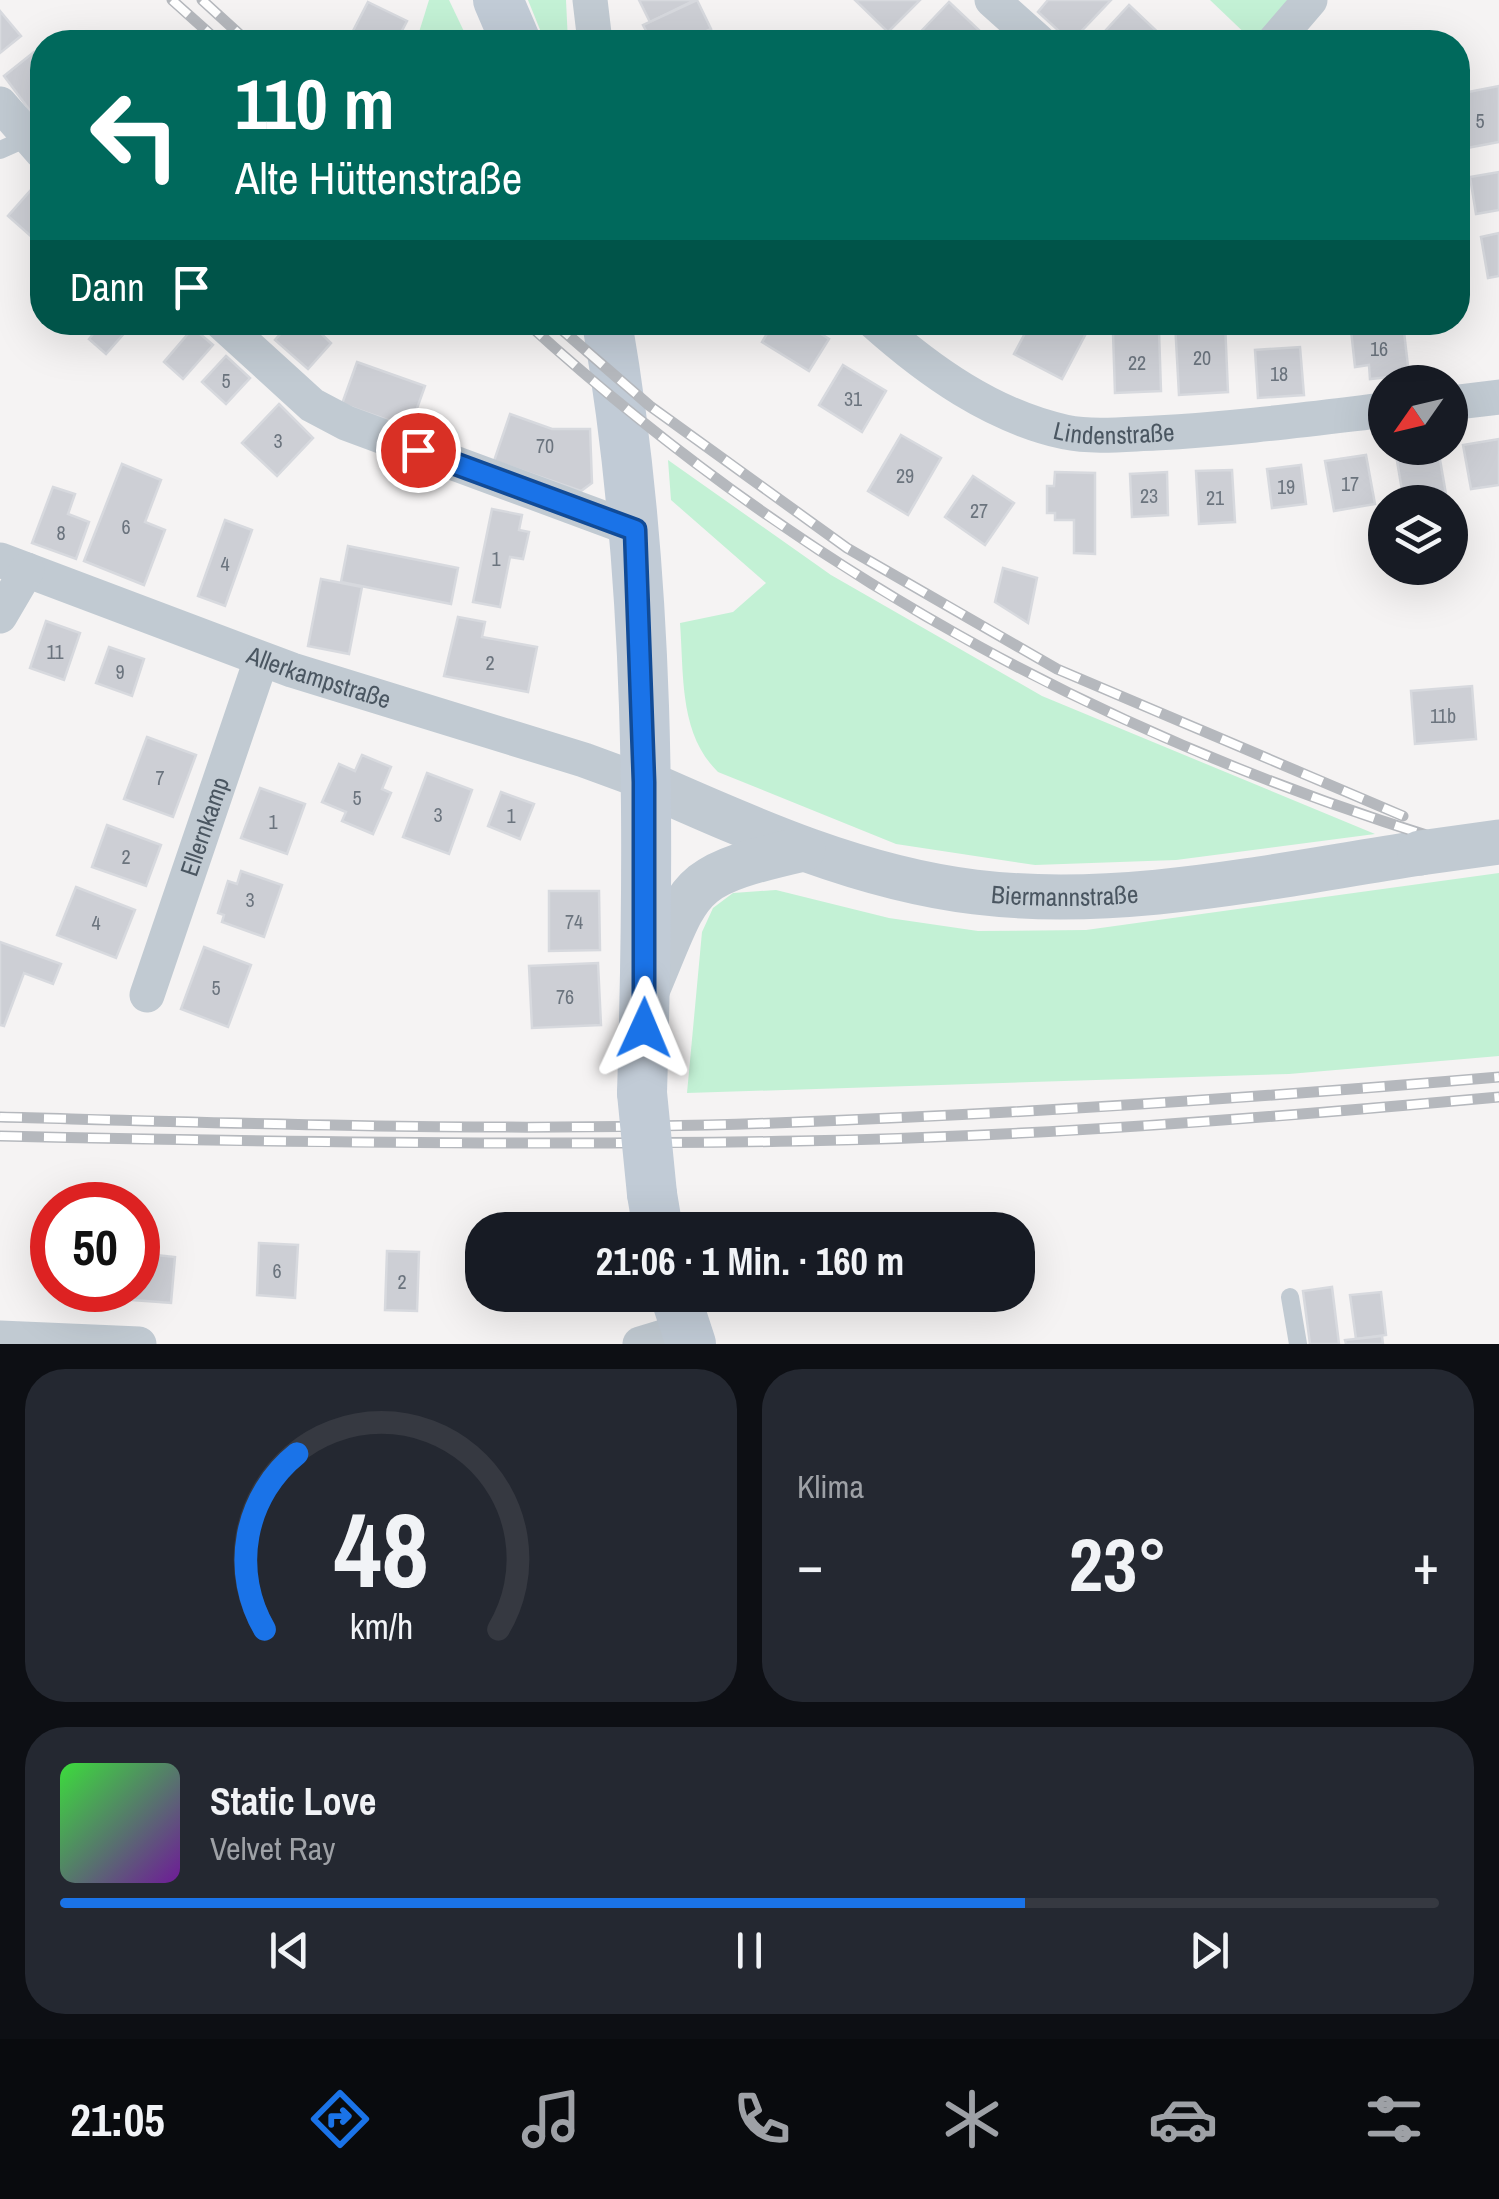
<!DOCTYPE html>
<html lang="de">
<meta charset="utf-8">
<style>
body{margin:0;font-family:"Archivo Narrow",sans-serif;background:#242831;color:#f1f3f6;height:100vh;display:flex;flex-direction:column;font-size:38px;white-space:nowrap}
*{box-sizing:border-box;margin:0}
p{font-size:32px;color:#9ea1a6}
.icon{flex:none;width:55px;height:55px;fill:none;stroke:currentColor;stroke-width:2;stroke-linecap:round;stroke-linejoin:round}
.map{position:relative;height:1344px;overflow:hidden}
.panel{display:flex;flex-direction:column;gap:25px;padding:25px;background:#0d0f14;flex:1}
.panel>*{flex:none}
.guide{position:absolute;left:30px;top:30px;width:1440px;height:305px;border-radius:40px;box-shadow:0 10px 40px #0002;background:#00695c;color:#fff;overflow:hidden}
.needle{width:65px;rotate:236deg}
.buttons{position:absolute;left:1368px;top:365px;display:grid;gap:20px}
.buttons a{display:grid;place-items:center;width:100px;height:100px;border-radius:50%;background:#171b24;box-shadow:0 10px 40px #0002;font-size:50px}
.speed{position:absolute;left:30px;top:1182px;display:flex;gap:20px;font-size:50px;font-weight:700;text-align:center}
.speed>*{display:grid;place-content:center;width:130px;height:130px;border-radius:50%;background:#171b24;box-shadow:0 10px 40px #0002;line-height:1}
.speed .limit{border:15px solid #d22;background:#fff;color:#111}
.pin{position:absolute;display:grid;place-items:center;width:85px;height:85px;color:#fff;margin:-42px;border:5px solid #fff;border-radius:50%;box-shadow:0 2px 10px #0007}
.me{position:absolute;width:110px;margin:-55px;rotate:1deg;stroke-linejoin:round;filter:drop-shadow(0 0 8px #0008)}
.turn{display:flex;align-items:center;gap:35px;height:210px;padding:0 40px;font-size:45px}
.turn .icon{width:130px;height:130px;stroke-width:2.5}
.turn b{display:block;font-size:70px;line-height:85px}
.then{display:flex;align-items:center;height:95px;padding:0 40px;background:#0003;gap:20px;font-size:38px}
.big{font-size:75px;font-weight:800;line-height:1.1}
.panel .widget{flex:1;display:flex;flex-direction:column;justify-content:center;gap:15px;min-width:0;padding:0 35px;border-radius:40px;background:#242831}
.panel .dial{align-items:center;gap:0}
.dial svg{height:260px;overflow:visible;fill:none;stroke:#363941;stroke-width:7;stroke-linecap:round;text-anchor:middle}
.dial text{fill:#f1f3f6;stroke:none}
.song{display:flex;align-items:center;gap:30px}
.cover{width:120px;height:120px;border-radius:15px;background:linear-gradient(135deg,hsl(120 70% 55%),hsl(280 70% 35%))}
.played{height:10px;border-radius:5px;background:linear-gradient(90deg,#1a73e8 70%,#363941 70%)}
.keys{display:flex;justify-content:space-around;direction:ltr}
.heat{display:flex;justify-content:space-between;align-items:center;font-size:55px;direction:ltr}
.panel .tiles{flex:1;display:grid;gap:25px;grid-template-columns:1fr 1fr}
.widget:last-child{grid-column:span 2}
.trip{position:absolute;left:465px;top:1212px;width:570px;height:100px;border-radius:40px;background:#171b24;box-shadow:0 10px 40px #0002;font-weight:800;line-height:100px;text-align:center}
.tab-bar{display:flex;height:160px;justify-content:space-around;align-items:center;background:#090b0e;color:#9ea1a6}
.tab-bar .icon{width:70px;height:70px}
.tab-bar .active{color:#1a73e8}
.tab-bar b{font-size:45px;color:#f1f3f6}
.map>svg:first-child{display:block}
</style>
<div class="map">
<svg width="1499" height="1344" viewBox="0 0 1499 1344">
<rect width="100%" height="100%" fill="#f5f3f3"/>
<g fill="#c3f1d5">
<polygon points="429,0 449,0 469,42 416,42"/>
<polygon points="528,0 566,0 568,42 545,42"/>
<polygon points="1210,0 1291,0 1254,42"/>
<path d="M668,460L831,575L1042,696L1375,834L1176,860L1035,865L896,844L718,772C679,734 684,676 680,623L733,612L766,583L671,500Z"/>
<polygon points="1499,873 1499,1056 1289,1074 687,1093 702,932 713,908 733,893 776,890 889,918 978,931 1086,930"/>
</g>
<g fill="#cdcfd5" stroke="#d7d9de" stroke-width="2.5">
<polygon points="639,0 695,0 650,22"/>
<polygon points="697,0 711,29 684,42 652,42 643,25"/>
<polygon points="855,0 920,0 888,32"/>
<polygon points="1048,0 1111,0 1071,42 1038,12"/>
<polygon points="368,2 407,21 396,42 372,42 352,33"/>
<polygon points="949,2 982,33 973,42 911,42"/>
<polygon points="1129,5 1167,41 1166,42 1095,42"/>
<polygon points="0,11 21,36 0,53"/>
<polygon points="34,52 42,63 42,109 34,116 4,76"/>
<polygon points="1499,86 1499,142 1467,148 1458,94"/>
<polygon points="1499,172 1499,210 1476,214 1470,177"/>
<polygon points="37,183 42,187 42,246 8,216"/>
<polygon points="1499,233 1499,276 1488,278 1481,237"/>
<polygon points="103,322 134,322 106,354 89,339"/>
<polygon points="291,322 309,322 331,343 308,369 275,340"/>
<polygon points="774,322 802,322 829,339 809,371 762,342"/>
<polygon points="1031,322 1091,324 1062,379 1014,354"/>
<polygon points="1175,322 1225,322 1228,392 1179,395"/>
<polygon points="1403,323 1409,375 1370,379 1369,365 1355,367 1351,330"/>
<polygon points="193,328 213,345 183,379 164,362"/>
<polygon points="1159,331 1161,391 1115,393 1113,333"/>
<polygon points="1300,347 1304,395 1258,398 1255,350"/>
<polygon points="226,356 250,378 226,404 202,382"/>
<polygon points="357,362 425,386 410,428 342,404"/>
<polygon points="843,365 886,391 862,432 819,405"/>
<polygon points="279,404 313,438 277,476 242,443"/>
<polygon points="510,414 552,429 590,429 592,483 581,491 494,461"/>
<polygon points="901,435 941,458 908,515 868,491"/>
<polygon points="1499,439 1499,485 1471,489 1463,445"/>
<polygon points="1439,454 1447,500 1404,502 1397,461"/>
<polygon points="1366,455 1375,504 1334,511 1325,461"/>
<polygon points="122,464 161,480 145,522 165,530 144,585 84,561"/>
<polygon points="1301,465 1306,504 1272,508 1267,469"/>
<polygon points="1232,470 1235,522 1199,524 1196,471"/>
<polygon points="1055,472 1095,473 1095,554 1074,553 1074,520 1055,520 1055,513 1047,513 1047,486 1054,486"/>
<polygon points="1167,472 1168,515 1132,517 1130,474"/>
<polygon points="973,476 1014,503 985,545 945,517"/>
<polygon points="53,487 75,494 68,514 89,522 76,559 32,543"/>
<polygon points="492,509 522,515 519,530 529,532 523,559 510,557 500,607 473,602"/>
<polygon points="225,520 252,530 225,606 198,596"/>
<polygon points="348,546 458,568 451,604 341,582"/>
<polygon points="1003,568 1037,578 1028,623 995,602"/>
<polygon points="321,579 362,587 349,654 308,646"/>
<polygon points="458,617 485,622 482,637 537,647 528,692 444,676"/>
<polygon points="46,621 80,633 64,680 30,668"/>
<polygon points="109,647 144,659 132,696 96,683"/>
<polygon points="1472,686 1476,739 1415,744 1411,691"/>
<polygon points="147,737 196,755 173,817 124,799"/>
<polygon points="362,755 391,767 382,789 391,793 373,834 342,821 346,812 322,802 339,764 355,771"/>
<polygon points="427,773 472,790 449,854 403,837"/>
<polygon points="260,788 305,804 287,854 241,838"/>
<polygon points="501,792 534,804 520,839 488,826"/>
<polygon points="107,825 161,845 146,886 92,867"/>
<polygon points="241,871 282,885 264,937 222,922 224,915 218,913 228,881 237,884"/>
<polygon points="76,887 135,910 116,958 57,935"/>
<polygon points="549,891 599,891 600,950 549,951"/>
<polygon points="0,942 61,964 53,984 24,973 4,1026 0,1025"/>
<polygon points="204,947 251,965 228,1027 181,1009"/>
<polygon points="598,963 601,1025 532,1028 529,966"/>
<polygon points="48,1221 52,1221 52,1273 38,1272 38,1245 47,1245"/>
<polygon points="259,1243 298,1245 295,1298 257,1295"/>
<polygon points="387,1251 419,1252 417,1311 385,1310"/>
<polygon points="138,1253 175,1257 171,1303 133,1300"/>
<polygon points="1332,1287 1339,1344 1310,1344 1303,1291"/>
<polygon points="1381,1292 1386,1335 1356,1339 1350,1295"/>
<polygon points="1382,1336 1383,1344 1346,1344 1345,1340"/>
</g>
<g fill="none" stroke-linecap="round" stroke-linejoin="round">
<g stroke="#c1cad2" stroke-width="18">
<polyline points="0,150 27,138"/>
<polyline points="1290,1297 1298,1344"/>
</g>
<g stroke="#c1cad2" stroke-width="35">
<polyline points="590,0 595,42"/>
<polyline points="992,0 1039,42"/>
<polyline points="1274,42 1310,0"/>
<polyline points="0,104 42,152"/>
<polyline points="221,322 312,405 346,423 635,530"/>
<path id="s1" d="M874,322C929,371 992,416 1065,432C1094,438 1127,434 1156,433C1233,429 1309,419 1385,410"/>
<polyline points="1450,403 1499,397"/>
<path id="s2" d="M0,560L292,670L584,760L644,782"/>
<polyline points="0,616 27,570"/>
<path id="s3" d="M147,995L261,660"/>
<polyline points="0,1338 139,1344"/>
<polyline points="640,1344 686,1330"/>
</g>
<g stroke="#c1cad2" stroke-width="45">
<path id="s4" d="M644,782C750,829 859,878 975,892C1122,910 1275,875 1420,853"/>
<path d="M646,993C693,883 681,877 803,849"/>
</g>
<g stroke="#c1cbd6" stroke-width="50">
<polyline points="498,0 516,42"/>
<path d="M607,322C651,575 650,837 642,1093"/>
<polyline points="652,1194 658,1230"/>
<polyline points="675,1295 691,1344"/>
</g>
<defs>
<g id="rail">
<polyline points="172,0 219,42"/>
<polyline points="202,0 248,42"/>
<path d="M526,322C810,581 1130,752 1499,857"/>
<polyline points="553,322 650,406 847,548 1057,669 1403,816"/>
<path d="M0,1117C266,1124 533,1133 799,1122C1033,1113 1266,1097 1499,1077"/>
<path d="M0,1136C266,1142 533,1146 799,1141C1032,1137 1267,1118 1499,1097"/>
</g>
</defs>
<use href="#rail" stroke="#b5b8bd" stroke-width="11"/>
<use href="#rail" stroke="#fff" stroke-width="8" stroke-dasharray="22" stroke-linecap="butt"/>
<polyline stroke="#c1cad2" stroke-width="45" points="1420,853 1499,842"/>
<polyline stroke="#c1cbd6" stroke-width="50" points="642,1093 652,1194"/>
</g>
<g fill="none" stroke-linecap="round" stroke-linejoin="round">
<defs>
<polyline id="route" points="418,450 635,530 644,782 644,1028"/>
</defs>
<use href="#route" stroke="#114b97" stroke-width="25"/>
<use href="#route" stroke="#1a73e8" stroke-width="18"/>
</g>
<g text-anchor="middle" dominant-baseline="central" stroke-width="10" stroke-linejoin="round" paint-order="stroke">
<g font-size="20" fill="#6b747e">
<text x="1480" y="120">5</text>
<text x="1379" y="348">16</text>
<text x="1202" y="357">20</text>
<text x="1137" y="362">22</text>
<text x="1279" y="373">18</text>
<text x="226" y="380">5</text>
<text x="853" y="398">31</text>
<text x="278" y="440">3</text>
<text x="545" y="445">70</text>
<text x="905" y="475">29</text>
<text x="1350" y="483">17</text>
<text x="1286" y="486">19</text>
<text x="1149" y="495">23</text>
<text x="1215" y="497">21</text>
<text x="979" y="510">27</text>
<text x="126" y="526">6</text>
<text x="61" y="532">8</text>
<text x="496" y="558">1</text>
<text x="225" y="563">4</text>
<text x="55" y="651">11</text>
<text x="490" y="662">2</text>
<text x="120" y="671">9</text>
<text x="1443" y="715">11b</text>
<text x="160" y="777">7</text>
<text x="357" y="797">5</text>
<text x="438" y="814">3</text>
<text x="511" y="815">1</text>
<text x="273" y="821">1</text>
<text x="126" y="856">2</text>
<text x="250" y="899">3</text>
<text x="574" y="921">74</text>
<text x="96" y="922">4</text>
<text x="216" y="987">5</text>
<text x="565" y="996">76</text>
<text x="277" y="1270">6</text>
<text x="402" y="1281">2</text>
</g>
<g font-size="25" fill="#4a5661" stroke="#fff">
<text stroke="none"><textPath href="#s1" startOffset="272">Lindenstraße</textPath></text>
<text stroke="none"><textPath href="#s2" startOffset="340">Allerkampstraße</textPath></text>
<text stroke="none"><textPath href="#s3" startOffset="178">Ellernkamp</textPath></text>
<text stroke="none"><textPath href="#s4" startOffset="440">Biermannstraße</textPath></text>
</g>
</g>
</svg>
<div class="buttons">
<a><svg class="needle" viewBox="-14 -14 28 28"><path d="M0-13l5 13h-10z" fill="#e53935"/><path d="M0 13l5-13h-10z" fill="#9ea1a6"/></svg></a>
<a><svg class="icon" aria-label="layers" viewBox="0 0 24 24"><path d="M12 4l9 5-9 5-9-5zM3 14l9 5 9-5"/></svg></a>
</div>
<div class="speed"><div class="limit">50</div></div>
<div class="pin" style="left:418px;top:450px;background:#d93025"><svg class="icon" aria-label="arrive" viewBox="0 0 24 24"><path d="M6 21V4h12l-3 4 3 4H6"/></svg></div>
<svg class="me" style="left:644px;top:1028px" viewBox="-20 -20 40 40"><path d="M0-17L14 15 0 8-14 15z" fill="#1a73e8" stroke="#fff" stroke-width="4"/></svg>
<div class="trip">21:06 · 1 Min. · 160 m</div>
<div class="guide">
<div class="turn"><svg class="icon" aria-label="left" viewBox="0 0 24 24"><path d="M17 20v-9H6M10 6l-5 5 5 5"/></svg><div><b>110 m</b>Alte Hüttenstraße</div></div>
<div class="then">Dann<svg class="icon" aria-label="arrive" viewBox="0 0 24 24"><path d="M6 21V4h12l-3 4 3 4H6"/></svg></div>
</div>
</div>
<section class="panel">
<div class="tiles">
<div class="widget dial"><svg viewBox="0 0 100 80">
<path d="M14 69A42 42 0 1 1 86 69"/>
<path d="M14 69A42 42 0 0 1 24 15" stroke="#1a73e8"/>
<text x="50" y="56" font-size="32" font-weight="700">48</text>
<text x="50" y="72" font-size="11">km/h</text>
</svg></div>
<div class="widget"><p>Klima</p>
<div class="heat"><a>−</a><b class="big">23°</b><a>+</a></div>
</div>
<div class="widget">
<div class="song"><i class="cover"></i><div><b>Static Love</b><p>Velvet Ray</p></div></div>
<div class="played"></div>
<div class="keys"><svg class="icon" aria-label="previous" viewBox="0 0 24 24"><path d="M18 5L8 12l10 7zM5 5v14"/></svg><svg class="icon" aria-label="pause" viewBox="0 0 24 24"><path d="M8 5v14M16 5v14"/></svg><svg class="icon" aria-label="next" viewBox="0 0 24 24"><path d="M6 5l10 7-10 7zM19 5v14"/></svg></div>
</div>
</div>
</section>
<nav class="tab-bar">
<b>21:05</b>
<svg class="icon active" aria-label="directions" viewBox="0 0 24 24"><path d="M12 3l9 9-9 9-9-9zM9 14v-3h6M13 9l2 2-2 2"/></svg>
<svg class="icon" aria-label="music" viewBox="0 0 24 24"><path d="M9 18V5l10-2v13"/><circle cx="6" cy="18" r="3"/><circle cx="16" cy="16" r="3"/></svg>
<svg class="icon" aria-label="phone" viewBox="0 0 24 24"><path d="M5 4h4l2 5-3 2q2 4 5 5l2-3 5 2v4C11 20 4 13 5 4z"/></svg>
<svg class="icon" aria-label="climate" viewBox="0 0 24 24"><path d="M12 3v18M4 7l16 10M4 17L20 7"/></svg>
<svg class="icon" aria-label="car" viewBox="0 0 24 24"><path d="M5 17H2v-5l4-1 3-4h7l3 4 3 1v5h-3M9 17h6M6 11h13"/><circle cx="7" cy="17" r="2"/><circle cx="17" cy="17" r="2"/></svg>
<svg class="icon" aria-label="filters" viewBox="0 0 24 24"><path d="M4 7h16M4 17h16"/><circle cx="9" cy="7" r="2"/><circle cx="15" cy="17" r="2"/></svg>
</nav>
